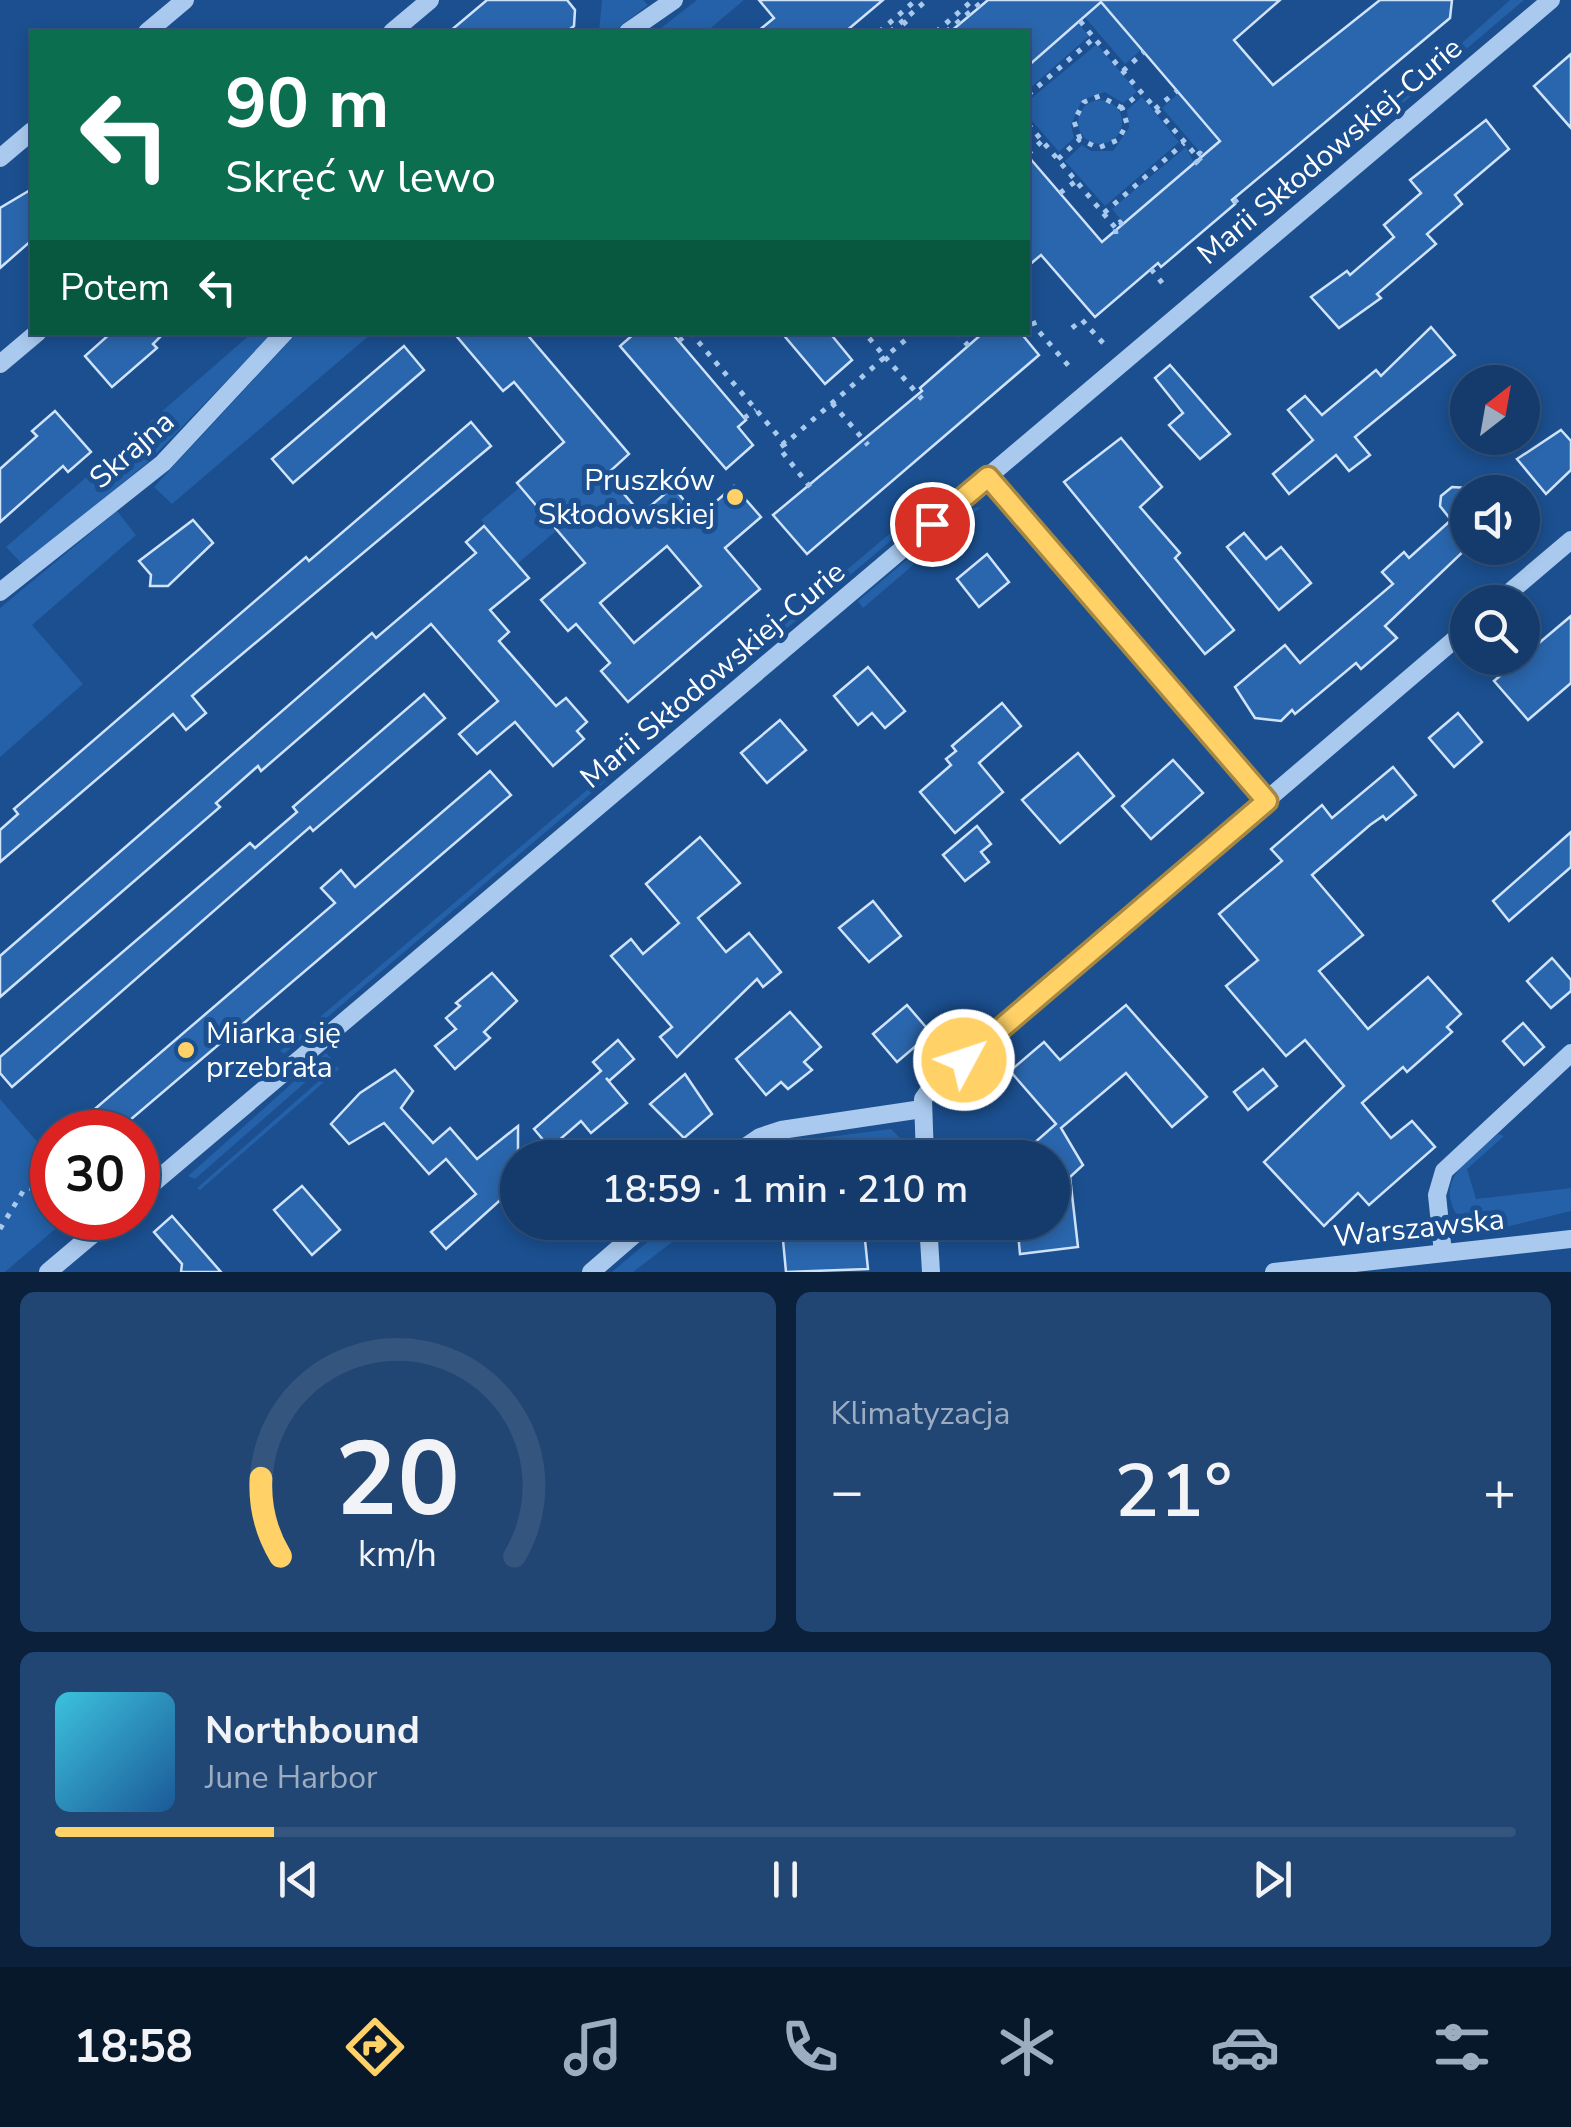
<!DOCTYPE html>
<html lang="pl">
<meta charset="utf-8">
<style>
body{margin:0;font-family:"Nunito Sans",sans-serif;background:#214673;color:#f1f3f6;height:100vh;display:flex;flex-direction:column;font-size:38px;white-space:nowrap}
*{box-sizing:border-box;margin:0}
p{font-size:32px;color:#9dadc1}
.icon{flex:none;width:55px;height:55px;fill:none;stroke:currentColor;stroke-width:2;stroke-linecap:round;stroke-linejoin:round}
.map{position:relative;height:1272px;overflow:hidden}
.side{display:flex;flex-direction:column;gap:20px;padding:20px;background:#0b203b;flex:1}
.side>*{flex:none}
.hud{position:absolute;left:30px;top:30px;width:1000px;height:305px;border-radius:0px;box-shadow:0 5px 15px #0003,0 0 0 2px #33557e;background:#0b6e4f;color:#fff;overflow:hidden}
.needle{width:65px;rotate:31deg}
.buttons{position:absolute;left:1450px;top:365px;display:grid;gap:20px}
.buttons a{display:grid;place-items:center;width:90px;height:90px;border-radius:50%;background:#143b6b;box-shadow:0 5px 15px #0003,0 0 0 2px #33557e;font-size:50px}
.speed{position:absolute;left:30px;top:1110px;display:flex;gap:20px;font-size:50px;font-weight:700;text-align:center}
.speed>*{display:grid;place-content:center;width:130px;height:130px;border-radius:50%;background:#143b6b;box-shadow:0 5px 15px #0003,0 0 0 2px #33557e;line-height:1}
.speed .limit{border:15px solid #d22;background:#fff;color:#111}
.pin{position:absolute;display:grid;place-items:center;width:85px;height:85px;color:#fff;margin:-42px;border:5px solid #fff;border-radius:50%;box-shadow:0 2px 10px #0007}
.me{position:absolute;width:110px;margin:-55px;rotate:50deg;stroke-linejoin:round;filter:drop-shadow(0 0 8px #0008)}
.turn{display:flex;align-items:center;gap:35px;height:210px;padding:0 30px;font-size:45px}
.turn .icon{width:130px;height:130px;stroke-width:2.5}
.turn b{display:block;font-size:70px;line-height:85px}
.then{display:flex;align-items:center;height:95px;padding:0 30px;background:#0003;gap:20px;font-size:38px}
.big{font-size:75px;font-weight:600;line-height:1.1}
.side .widget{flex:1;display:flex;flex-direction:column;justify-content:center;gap:15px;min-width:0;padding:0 35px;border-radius:15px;background:#214673}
.side .dial{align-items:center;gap:0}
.dial svg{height:260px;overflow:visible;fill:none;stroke:#33557e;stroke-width:7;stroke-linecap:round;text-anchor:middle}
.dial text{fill:#f1f3f6;stroke:none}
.song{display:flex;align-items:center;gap:30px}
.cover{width:120px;height:120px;border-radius:15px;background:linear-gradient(135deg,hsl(190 70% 55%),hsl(210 70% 35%))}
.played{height:10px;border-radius:5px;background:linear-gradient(90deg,#ffd166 15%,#33557e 15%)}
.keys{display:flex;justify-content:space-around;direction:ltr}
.heat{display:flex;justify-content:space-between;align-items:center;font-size:55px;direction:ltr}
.side .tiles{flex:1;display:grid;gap:20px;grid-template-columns:1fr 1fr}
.widget:last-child{grid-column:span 2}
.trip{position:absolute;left:500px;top:1140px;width:570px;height:100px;border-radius:50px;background:#143b6b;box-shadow:0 5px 15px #0003,0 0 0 2px #33557e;font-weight:600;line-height:100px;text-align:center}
.tab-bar{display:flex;height:160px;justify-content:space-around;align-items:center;background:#08182b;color:#9dadc1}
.tab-bar .icon{width:70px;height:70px}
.tab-bar .active{color:#ffd166}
.tab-bar b{font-size:45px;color:#f1f3f6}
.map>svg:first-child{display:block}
</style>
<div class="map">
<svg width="1571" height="1272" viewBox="0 0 1571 1272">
<rect width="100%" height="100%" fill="#1b4f8f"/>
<g fill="#2461a8">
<polygon points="602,0 643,0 648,5 613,32 599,32"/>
<polygon points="697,0 744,0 706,32 656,32"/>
<polygon points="1510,0 1524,0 1337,159 1335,157"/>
<polygon points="1100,1 1141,50 1125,64 1083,15"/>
<polygon points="1076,21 1089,36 1028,90 1028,66"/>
<polygon points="1097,44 1137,92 1123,103 1105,92 1082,100 1071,125 1074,138 1059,152 1028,116 1028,101"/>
<polygon points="1179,93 1222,143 1205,158 1162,108"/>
<polygon points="1142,97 1179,142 1105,206 1065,161 1082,145 1091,151 1113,151 1129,128 1127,110"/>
<circle cx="1100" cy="122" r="22"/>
<polygon points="1186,147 1194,163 1126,226 1112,209"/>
<polygon points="252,333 273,333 147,463 23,565 6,547"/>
<polygon points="297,333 372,333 172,504 154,487"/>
<polygon points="519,488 556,531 517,564 481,520"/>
<polygon points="981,507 863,608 858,601 967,509"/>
<polygon points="919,509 913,522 658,737 646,739"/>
<polygon points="117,511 136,535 32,625 83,684 0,757 0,608"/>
<polygon points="614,767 608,779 284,1054 280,1051"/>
<polygon points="326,1053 332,1059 195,1179 188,1176"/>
<polygon points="336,1066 339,1069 200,1190 197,1188"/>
<polygon points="0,1099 52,1159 52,1218 68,1218 5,1272 0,1272"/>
<polygon points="891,1129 906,1144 752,1157 797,1141"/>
<path d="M1498,1134L1504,1136L1467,1169L1476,1199L1571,1188V1211L1486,1232C1472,1229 1460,1223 1454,1210C1437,1176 1476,1153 1498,1134Z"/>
<polygon points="670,1223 697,1223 633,1272 612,1272"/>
</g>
<g fill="#2a66ad" stroke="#cfe3fa" stroke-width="2.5" fill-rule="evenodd">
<polygon points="487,0 567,0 575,10 574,26 566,32 449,32"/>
<polygon points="759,0 883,0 845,32 757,32 774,18"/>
<polygon points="988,0 1280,0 1234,40 1273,85 1380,0 1452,0 1450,18 1232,200 1235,204 1161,267 1158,263 1095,317 1041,255 1028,266 1028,156 1102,242 1220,141 1101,2 1028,66 1028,32 950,32"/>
<polygon points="1571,54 1571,128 1534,86"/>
<polygon points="1486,120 1509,149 1455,195 1462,204 1427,234 1436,244 1377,294 1381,298 1339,328 1311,297 1347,271 1350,275 1394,237 1384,225 1421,193 1410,180"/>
<polygon points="32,189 32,240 0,268 0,208"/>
<polygon points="1431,327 1455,355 1355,437 1370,455 1349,471 1336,455 1289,494 1273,474 1313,440 1288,410 1305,396 1322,415 1376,370 1381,376"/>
<polygon points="112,332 165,332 153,344 157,348 112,387 85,356"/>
<path d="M453,332H525L629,454L607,474L641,514L673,487L698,517L734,486L761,517L725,548L760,589L628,702L601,671L610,663L576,624L568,631L541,600L585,563L517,483L564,442L514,382L503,391ZM667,546L701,586L634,643L600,603Z"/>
<polygon points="636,332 671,332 746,420 738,427 753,445 726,469 620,346"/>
<polygon points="781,332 829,332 852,360 825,384"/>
<polygon points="984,332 1020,332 1039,355 807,554 773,515 922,391 920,388"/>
<polygon points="404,346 424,370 293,483 272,459"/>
<polygon points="1170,365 1230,434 1200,459 1169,425 1183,413 1155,378"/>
<polygon points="55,411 91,452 68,472 63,466 0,522 0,469 37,436 32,431"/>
<polygon points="471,422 491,446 192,696 206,713 186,730 173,714 0,862 0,830 18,814 14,809 306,557 309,561"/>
<polygon points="1561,430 1571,441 1571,470 1546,494 1517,459"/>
<polygon points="1121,438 1162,487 1140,507 1180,553 1175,558 1234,630 1205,654 1064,482"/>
<polygon points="1452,487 1468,488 1468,547 1385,626 1397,638 1361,669 1356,663 1295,714 1292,710 1281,721 1255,718 1235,687 1285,645 1300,663 1393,584 1382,572 1404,552 1409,558 1451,520 1440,506 1441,496"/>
<polygon points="193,520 213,543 168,586 150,586 151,575 139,561"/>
<polygon points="484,526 529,578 490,610 509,632 499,641 556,706 566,698 587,722 577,731 584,739 553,766 515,722 477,754 459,734 498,701 431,624 261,771 258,766 216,803 220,807 0,997 0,956 372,633 376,638 476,553 466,542"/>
<polygon points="1244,533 1266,559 1281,547 1311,583 1279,610 1227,547"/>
<polygon points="987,554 1009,582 979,607 957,579"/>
<polygon points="1571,616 1571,683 1528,720 1494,681"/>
<polygon points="868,667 905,711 885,728 872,713 858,725 834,696"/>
<polygon points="424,694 445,718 313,831 310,827 12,1087 0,1073 0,1057 250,843 255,848 297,812 293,807"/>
<polygon points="1002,703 1021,726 979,763 1003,792 955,833 920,792 951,765 946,759 956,751 952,746"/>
<polygon points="1458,713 1482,742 1454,767 1429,738"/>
<polygon points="780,720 806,750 767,783 741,753"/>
<polygon points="1078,753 1114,796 1060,843 1022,800"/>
<polygon points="1173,760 1203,793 1151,839 1122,806"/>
<polygon points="1393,767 1416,795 1386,820 1383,816 1370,825 1312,875 1363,935 1319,971 1368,1029 1428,977 1461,1014 1447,1027 1452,1032 1407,1072 1403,1067 1362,1103 1391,1138 1412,1121 1435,1147 1369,1205 1358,1193 1324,1226 1264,1162 1344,1086 1305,1040 1286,1056 1226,986 1258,960 1219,914 1282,861 1271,849 1322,805 1332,818"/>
<polygon points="490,771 511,795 379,908 116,1132 68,1132 335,903 321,888 341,870 355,887"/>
<polygon points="977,826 991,844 981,852 989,862 965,881 943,855"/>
<polygon points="1571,832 1571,867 1509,921 1493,901"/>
<polygon points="700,837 740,883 698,918 726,952 749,933 781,972 763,987 757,979 677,1057 660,1037 672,1027 611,956 631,939 643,954 679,923 646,884"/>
<polygon points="873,901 901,936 869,962 839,928"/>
<polygon points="1552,958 1571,980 1571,991 1551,1008 1527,981"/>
<polygon points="492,973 517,1001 484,1032 490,1038 455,1069 435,1046 456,1029 446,1018 460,1006 456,1003"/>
<polygon points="907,1005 931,1033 897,1062 873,1034"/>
<polygon points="1126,1005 1207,1097 1172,1127 1126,1073 1061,1128 1083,1165 1070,1177 1078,1247 1020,1254 1017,1222 1052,1222 1052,1158 1017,1158 1056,1124 1010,1071 1044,1042 1060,1060"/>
<polygon points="790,1012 821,1047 804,1062 812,1070 788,1089 781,1082 766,1095 736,1059"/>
<polygon points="1523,1023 1544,1047 1524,1065 1503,1041"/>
<polygon points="618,1040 634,1059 609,1081 606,1078 627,1103 591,1133 581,1121 550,1148 534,1129 601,1071 593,1062"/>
<polygon points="1263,1069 1277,1086 1248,1110 1234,1092"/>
<polygon points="395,1070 413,1091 401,1108 433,1143 450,1128 477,1159 518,1126 518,1184 446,1249 431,1232 476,1194 446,1159 429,1174 384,1123 349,1144 331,1124 360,1093"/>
<polygon points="685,1074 712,1114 684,1138 650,1104"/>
<polygon points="302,1186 340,1230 312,1255 274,1210"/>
<polygon points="172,1216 221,1272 181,1272 182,1264 154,1232"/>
<polygon points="864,1230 868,1269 786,1272 783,1240"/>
</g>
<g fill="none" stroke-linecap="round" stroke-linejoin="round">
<g stroke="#a9c9ee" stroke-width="5" stroke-dasharray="5 8" stroke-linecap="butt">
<polyline points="903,21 913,32"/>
<polyline points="1080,21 1094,38"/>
<polyline points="879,32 916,0"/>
<polyline points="890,32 927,0"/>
<polyline points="936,32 973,0"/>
<polyline points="946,32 984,0"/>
<polyline points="1123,71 1144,52"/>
<polyline points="1028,95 1094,38 1201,161"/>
<polyline points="1155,109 1177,91"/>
<polyline points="1028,124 1119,232"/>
<polyline points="1080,139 1074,121 1084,102 1100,96 1122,108"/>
<polyline points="1028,154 1042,141"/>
<polyline points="1058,159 1080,139 1098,148 1118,140 1127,124 1122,108 1140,93"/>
<polyline points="1198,164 1193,159 1200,153 1205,158"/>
<polyline points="1060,193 1076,181"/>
<polyline points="1234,199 1254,222"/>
<polyline points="1104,213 1184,143"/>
<polyline points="1116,234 1115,227 1120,222 1124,227"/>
<polyline points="1151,269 1167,289"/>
<polyline points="1028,309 1036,328 1073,371"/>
<polyline points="1072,328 1082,320 1104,344"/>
<polyline points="690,332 785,444 885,357 864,332"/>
<polyline points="915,332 885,357 922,399"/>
<polyline points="957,332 970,348"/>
<polyline points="679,341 689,332"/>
<polyline points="832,403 868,445"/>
<polyline points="744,418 756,410"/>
<polyline points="785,444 779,448 811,488"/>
<polyline points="0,1229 25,1188 52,1189"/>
</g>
<g stroke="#a9c9ee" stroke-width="18">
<polyline points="147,32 185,0"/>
<polyline points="392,32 430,0"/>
<polyline points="628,32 674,0"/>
<polyline points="0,158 32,131"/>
<polyline points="0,364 38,332"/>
<polyline points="988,477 1267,801"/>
<polyline points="0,592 163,463 285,332"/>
<polyline points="1498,602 1571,540"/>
<polyline points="729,1158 760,1137 781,1130 922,1109"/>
<polyline points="925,1158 923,1099 933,1085 1468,628"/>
<polyline points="138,1196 1551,0"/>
<polyline points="928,1222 931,1272"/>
<polyline points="1443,1253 1437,1195 1444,1171 1571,1053"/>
<polyline points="48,1272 112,1218"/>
<polyline points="591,1272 649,1222"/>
<polyline points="1274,1272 1571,1239"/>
</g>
</g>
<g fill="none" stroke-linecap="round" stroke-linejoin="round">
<defs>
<polyline id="route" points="932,524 988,477 1267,801 964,1060"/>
</defs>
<use href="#route" stroke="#a68842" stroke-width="25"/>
<use href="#route" stroke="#ffd166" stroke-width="18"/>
</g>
<g fill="#ffd166" stroke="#1b4f8f" stroke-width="4">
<circle cx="735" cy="497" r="10"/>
<circle cx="186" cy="1050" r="10"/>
</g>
<g text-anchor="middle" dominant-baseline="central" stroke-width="10" stroke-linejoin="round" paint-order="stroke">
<g font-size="30" fill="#fff" stroke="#1b4f8f">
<text transform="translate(1330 151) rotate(-40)">Marii Skłodowskiej-Curie</text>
<text transform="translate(132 450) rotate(-41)">Skrajna</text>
<text transform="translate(713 675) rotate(-40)">Marii Skłodowskiej-Curie</text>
<text transform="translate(1419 1228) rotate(-6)">Warszawska</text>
</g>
<g font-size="30" fill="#fff" stroke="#1b4f8f" text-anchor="end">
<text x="715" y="480">Pruszków<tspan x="715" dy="34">Skłodowskiej</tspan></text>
<text x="206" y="1033" text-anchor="start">Miarka się<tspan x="206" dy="34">przebrała</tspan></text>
</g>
</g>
</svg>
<div class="buttons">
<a><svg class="needle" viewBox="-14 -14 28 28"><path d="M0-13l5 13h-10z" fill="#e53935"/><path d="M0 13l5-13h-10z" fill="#9dadc1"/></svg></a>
<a><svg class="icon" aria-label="sound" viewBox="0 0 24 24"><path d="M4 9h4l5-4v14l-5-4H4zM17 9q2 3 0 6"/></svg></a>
<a><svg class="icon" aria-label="search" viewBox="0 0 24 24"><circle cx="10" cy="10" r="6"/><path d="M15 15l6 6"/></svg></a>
</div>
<div class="speed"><div class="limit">30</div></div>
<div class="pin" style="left:932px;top:524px;background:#d93025"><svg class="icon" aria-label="arrive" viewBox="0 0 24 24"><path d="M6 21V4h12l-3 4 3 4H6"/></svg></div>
<svg class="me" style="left:964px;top:1060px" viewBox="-20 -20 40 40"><circle r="17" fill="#ffd166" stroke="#fff" stroke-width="3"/><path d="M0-11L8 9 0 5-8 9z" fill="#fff"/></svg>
<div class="trip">18:59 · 1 min · 210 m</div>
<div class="hud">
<div class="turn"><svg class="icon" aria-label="left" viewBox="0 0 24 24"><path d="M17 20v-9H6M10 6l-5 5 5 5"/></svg><div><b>90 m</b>Skręć w lewo</div></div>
<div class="then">Potem<svg class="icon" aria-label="left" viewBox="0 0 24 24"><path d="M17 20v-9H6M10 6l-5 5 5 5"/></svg></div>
</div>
</div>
<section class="side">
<div class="tiles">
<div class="widget dial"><svg viewBox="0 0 100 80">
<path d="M14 69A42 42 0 1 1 86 69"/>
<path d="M14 69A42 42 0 0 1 8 45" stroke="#ffd166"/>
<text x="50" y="56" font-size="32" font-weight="700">20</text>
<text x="50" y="72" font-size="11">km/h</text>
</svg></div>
<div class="widget"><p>Klimatyzacja</p>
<div class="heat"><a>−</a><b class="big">21°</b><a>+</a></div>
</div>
<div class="widget">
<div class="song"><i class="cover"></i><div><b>Northbound</b><p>June Harbor</p></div></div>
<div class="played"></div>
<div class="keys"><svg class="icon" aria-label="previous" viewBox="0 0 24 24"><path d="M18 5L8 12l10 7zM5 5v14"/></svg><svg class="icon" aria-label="pause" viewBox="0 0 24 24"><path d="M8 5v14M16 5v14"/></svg><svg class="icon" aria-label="next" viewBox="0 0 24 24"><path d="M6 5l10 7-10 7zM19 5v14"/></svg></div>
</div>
</div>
</section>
<nav class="tab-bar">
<b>18:58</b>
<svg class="icon active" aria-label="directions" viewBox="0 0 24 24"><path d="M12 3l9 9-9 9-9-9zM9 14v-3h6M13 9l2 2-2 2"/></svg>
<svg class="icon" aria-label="music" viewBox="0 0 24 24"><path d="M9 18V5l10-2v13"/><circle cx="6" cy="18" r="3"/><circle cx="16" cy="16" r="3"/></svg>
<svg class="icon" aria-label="phone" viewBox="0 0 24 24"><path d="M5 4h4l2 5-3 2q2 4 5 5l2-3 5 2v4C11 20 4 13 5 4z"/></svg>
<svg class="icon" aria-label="climate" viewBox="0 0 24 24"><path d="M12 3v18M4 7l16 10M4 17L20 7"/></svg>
<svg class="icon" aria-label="car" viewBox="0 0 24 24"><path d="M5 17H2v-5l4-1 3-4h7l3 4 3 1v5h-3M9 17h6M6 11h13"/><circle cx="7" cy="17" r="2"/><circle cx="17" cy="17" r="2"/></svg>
<svg class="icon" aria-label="filters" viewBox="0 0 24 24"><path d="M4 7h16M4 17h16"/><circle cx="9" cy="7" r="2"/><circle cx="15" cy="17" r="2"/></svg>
</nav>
